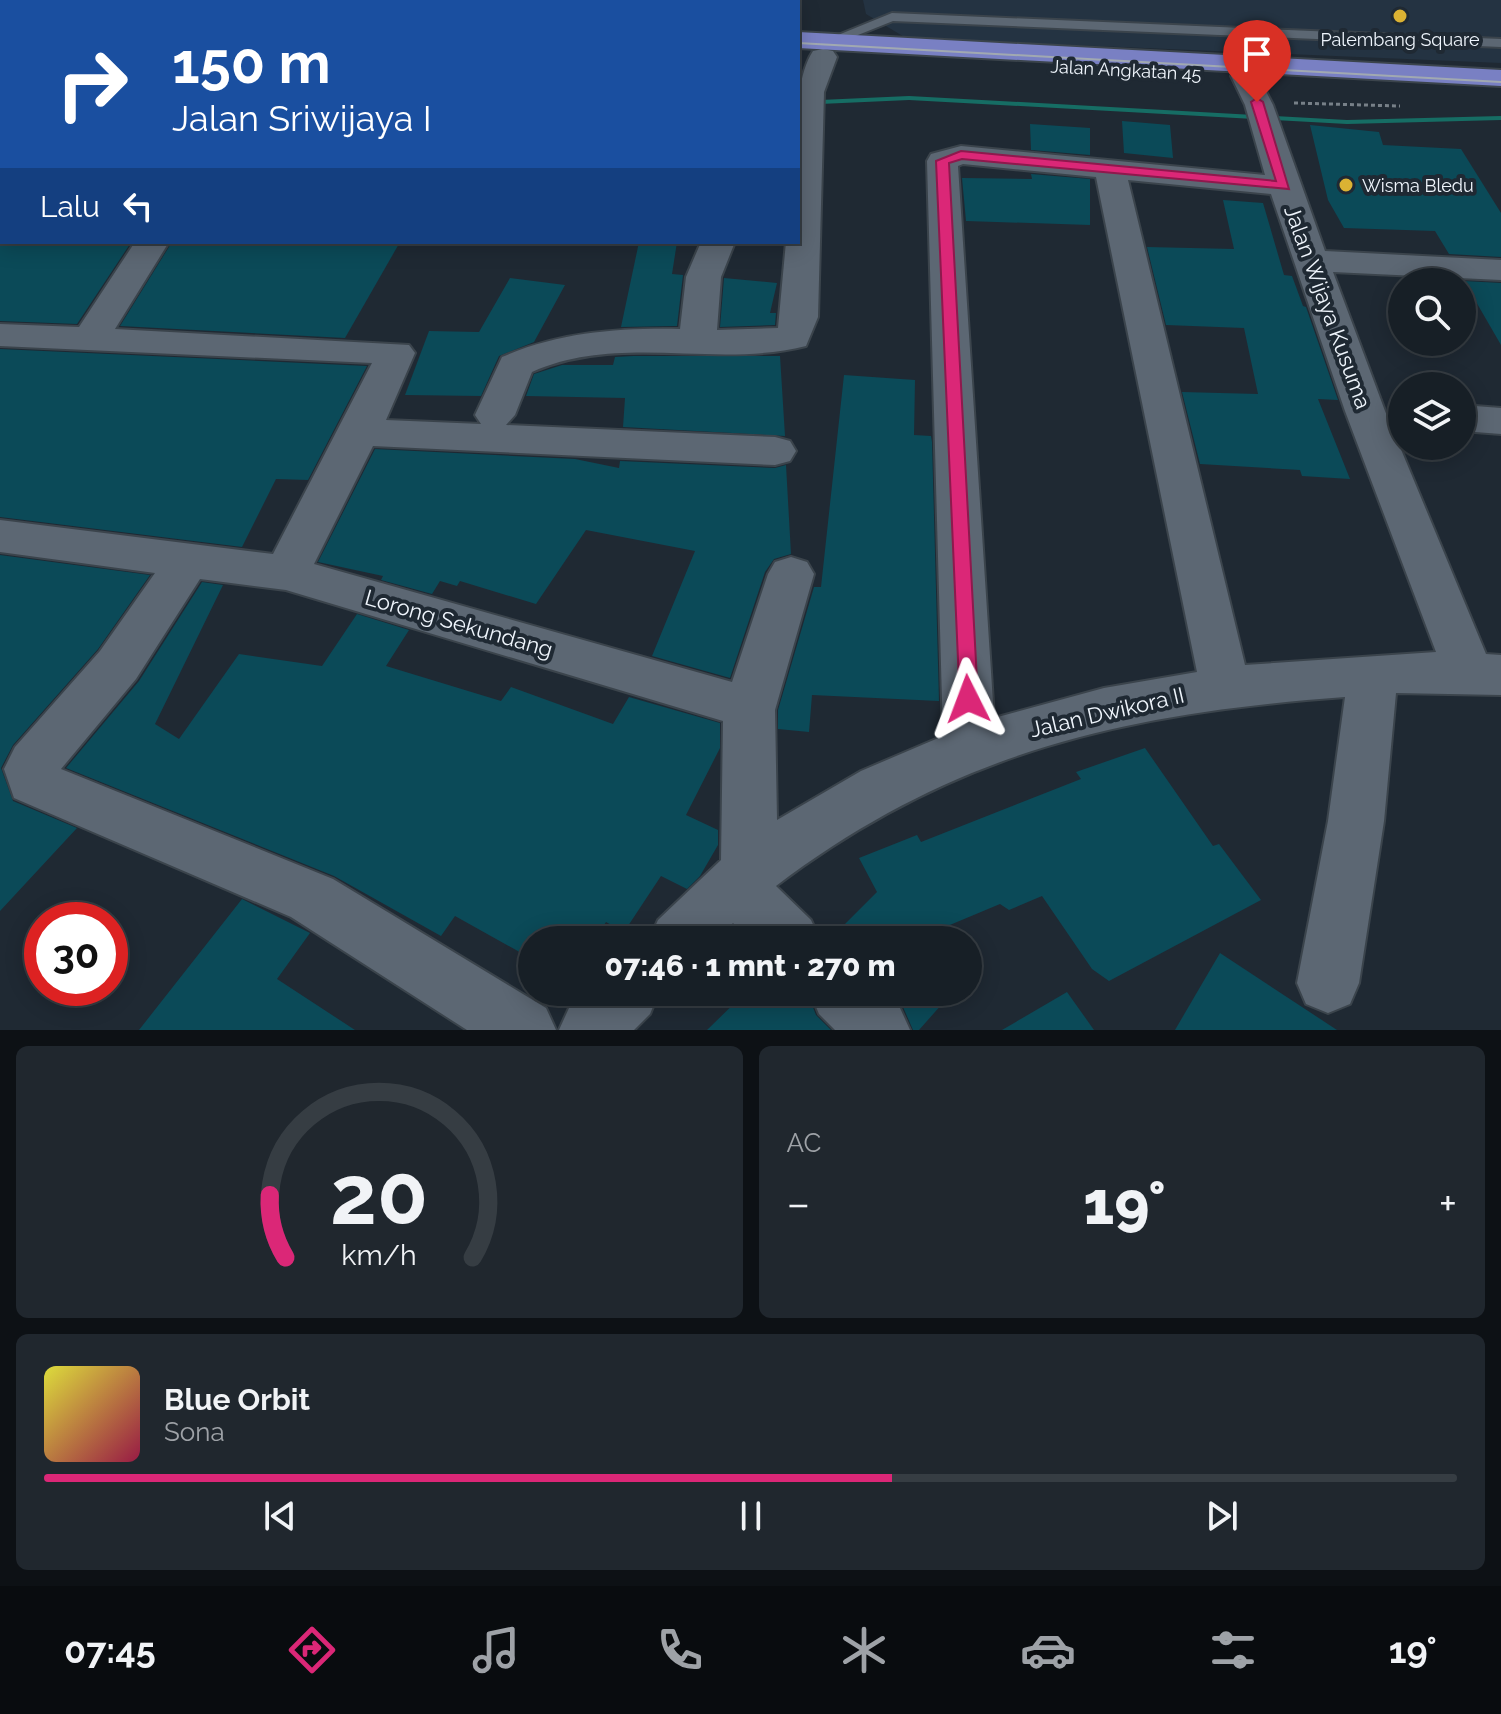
<!DOCTYPE html>
<html lang="id">
<meta charset="utf-8">
<style>
body{margin:0;font-family:Raleway,sans-serif;background:#20272e;color:#f1f3f6;height:100vh;display:flex;flex-direction:column;font-size:30px;white-space:nowrap}
*{box-sizing:border-box;margin:0}
p{font-size:26px;color:#9ea2a7}
.icon{flex:none;width:44px;height:44px;fill:none;stroke:currentColor;stroke-width:2;stroke-linecap:round;stroke-linejoin:round}
.map{position:relative;height:1030px;overflow:hidden}
.sheet{display:flex;flex-direction:column;gap:16px;padding:16px;background:#0d1115;flex:1}
.sheet>*{flex:none}
.hud{position:absolute;left:0px;top:0px;width:800px;height:244px;box-shadow:0 4px 20px #0003,0 0 0 2px #363d43;background:#1a4fa0;color:#fff;overflow:hidden}
.controls{position:absolute;left:1388px;top:268px;display:grid;gap:16px}
.controls a{display:grid;place-items:center;width:88px;height:88px;border-radius:50%;background:#171f26;box-shadow:0 4px 20px #0003,0 0 0 2px #363d43;font-size:40px}
.speed{position:absolute;left:24px;top:902px;display:flex;gap:16px;font-size:40px;font-weight:700;text-align:center}
.speed>*{display:grid;place-content:center;width:104px;height:104px;border-radius:50%;background:#171f26;box-shadow:0 4px 20px #0003,0 0 0 2px #363d43;line-height:1}
.speed .limit{border:12px solid #d22;background:#fff;color:#111}
.pin{position:absolute;display:grid;place-items:center;width:68px;height:68px;color:#fff;margin:-82px -34px;border-radius:50% 50% 50% 0;rotate:-45deg;box-shadow:0 0 8px #0007}
.pin .icon{rotate:45deg}
.me{position:absolute;width:88px;margin:-44px;rotate:357deg;stroke-linejoin:round;filter:drop-shadow(0 0 6px #0008)}
.turn{display:flex;align-items:center;gap:28px;height:168px;padding:0 40px;font-size:36px}
.turn .icon{width:104px;height:104px;stroke-width:2.5}
.turn b{display:block;font-size:56px;line-height:68px}
.then{display:flex;align-items:center;height:76px;padding:0 40px;background:#0003;gap:16px;font-size:30px}
.big{font-size:60px;font-weight:800;line-height:1.1}
.sheet .widget{flex:1;display:flex;flex-direction:column;justify-content:center;gap:12px;min-width:0;padding:0 28px;border-radius:12px;background:#20272e}
.sheet .dial{align-items:center;gap:0}
.dial svg{height:208px;overflow:visible;fill:none;stroke:#363d43;stroke-width:7;stroke-linecap:round;text-anchor:middle}
.dial text{fill:#f1f3f6;stroke:none}
.song{display:flex;align-items:center;gap:24px}
.cover{width:96px;height:96px;border-radius:12px;background:linear-gradient(135deg,hsl(60 70% 55%),hsl(340 70% 35%))}
.played{height:8px;border-radius:4px;background:linear-gradient(90deg,#db2777 60%,#363d43 60%)}
.keys{display:flex;justify-content:space-around;direction:ltr}
.heat{display:flex;justify-content:space-between;align-items:center;font-size:44px;direction:ltr}
.sheet .tiles{flex:1;display:grid;gap:16px;grid-template-columns:1fr 1fr}
.widget:last-child{grid-column:span 2}
.trip{position:absolute;left:518px;top:926px;width:464px;height:80px;border-radius:40px;background:#171f26;box-shadow:0 4px 20px #0003,0 0 0 2px #363d43;font-weight:800;line-height:80px;text-align:center}
.dock{display:flex;height:128px;justify-content:space-around;align-items:center;background:#090c0f;color:#9ea2a7}
.dock .icon{width:56px;height:56px}
.dock .selected{color:#db2777}
.dock b{font-size:36px;color:#f1f3f6}
.map>svg:first-child{display:block}
</style>
<div class="map">
<svg width="1501" height="1030" viewBox="0 0 1501 1030">
<rect width="100%" height="100%" fill="#1f2933"/>
<polygon fill="#243342" points="863,0 1501,0 1501,63 906,38 866,14"/>
<polygon fill="#4b3459" points="95,0 614,0 614,2 149,2"/>
<g fill="none" stroke-linecap="round" stroke-linejoin="round">
<g fill="#166d64" fill-rule="evenodd">
<rect x="0" y="54" width="2" height="4"/>
<polygon points="909,96 1347,120 1501,116 1501,120 1347,124 909,100 798,105 798,101"/>
</g>
</g>
<g fill="#0b4a58">
<polygon points="1122,121 1170,125 1173,158 1124,153"/>
<polygon points="1030,124 1090,128 1090,155 1031,150"/>
<polygon points="1310,125 1379,132 1383,145 1461,149 1501,213 1501,257 1449,254 1435,231 1344,228 1328,200"/>
<polygon points="1031,174 1090,179 1090,225 966,221 962,178 1032,179"/>
<polygon points="1223,200 1263,203 1284,275 1292,276 1303,306 1306,307 1338,400 1318,399 1350,479 1302,476 1300,470 1200,464 1182,392 1258,394 1244,328 1166,325 1147,247 1234,249"/>
<polygon points="0,242 96,242 130,244 77,324 0,321"/>
<polygon points="172,242 400,242 345,338 120,326"/>
<polygon points="639,242 677,242 672,274 683,275 677,326 621,327"/>
<polygon points="510,278 565,285 534,342 499,356 481,396 405,395 429,331 479,332"/>
<polygon points="724,278 777,283 770,313 776,313 775,325 720,327"/>
<polygon points="1464,281 1501,283 1501,345"/>
<polygon points="0,349 367,366 308,480 276,479 242,547 0,517"/>
<polygon points="633,356 780,356 785,436 623,427 625,398 526,396 534,374 562,365 613,365 615,357"/>
<polygon points="844,375 915,380 914,435 931,436 932,442 939,701 812,695 809,732 778,729 778,710 814,587 821,587"/>
<polygon points="375,449 575,459 619,468 620,461 775,468 786,465 791,554 774,559 765,572 730,678 652,656 695,551 586,530 536,604 460,581 457,586 440,581 432,594 381,580 383,576 318,562"/>
<polygon points="0,555 150,575 98,649 13,745 1,768 13,801 77,828 0,911"/>
<polygon points="202,582 223,585 155,724 179,739 239,654 322,666 357,614 409,630 386,666 501,701 511,687 613,724 629,697 720,723 720,748 686,815 718,830 718,845 700,876 687,889 661,876 624,932 606,922 594,940 532,940 532,959 455,916 441,936 334,876 66,768 139,681"/>
<polygon points="1145,748 1213,846 1219,844 1261,900 1109,981 1092,969 1042,896 1009,910 1000,904 914,940 829,940 877,892 859,858 917,835 921,842 1081,779 1076,772"/>
<polygon points="242,899 310,933 277,979 355,1030 139,1030"/>
<polygon points="1220,953 1337,1030 1175,1030"/>
<polygon points="746,992 807,992 816,1015 831,1030 707,1030"/>
<polygon points="889,992 947,992 950,995 919,1030 913,1030 903,1007"/>
<polygon points="1067,992 1094,1030 1002,1030"/>
</g>
<g fill="none" stroke-linecap="round" stroke-linejoin="round">
<defs>
<g id="lane">
<rect x="574" y="0" width="12" height="2"/>
<polygon points="623,0 635,0 636,2 624,2"/>
<polygon points="892,13 1501,39 1501,47 893,21 833,45 821,42"/>
</g>
<g id="street">
<polygon points="53,0 77,0 78,2 52,2"/>
<path d="M823,49L833,51L837,57L824,92L818,317L806,346C715,369 620,333 532,372L515,415L506,425L775,437L790,441L796,451L790,461L775,465L373,446L314,564L732,682L768,574L775,562L791,557L807,562L814,574L775,710L777,820L861,771L943,736L927,161L931,154L961,146L1265,175L1245,105L1231,76L1235,70H1255L1273,105L1325,251L1501,260V280L1333,272L1385,411L1486,654L1501,655V695L1396,693L1384,821L1359,983L1350,1004L1328,1013L1306,1004L1297,983L1328,821L1345,697C1126,713 954,751 776,886L811,920L820,940H749L733,923L718,940H649L658,920L721,860L723,721L286,590L200,579L136,679L61,769L333,879L546,1008L556,1030H467L291,917L14,798L4,769L15,747L100,651L155,573L0,552V520L273,554L372,363L0,346V324L79,327L135,242H169L115,329L409,345L415,353L386,420L481,424L475,415L502,357C560,332 618,328 680,329L686,277L701,242H735L721,277L717,330L778,328L786,242H798C798,193 787,90 813,51ZM963,164L1096,177L1197,672L1104,688L994,718L958,166ZM1128,180L1271,194L1345,411L1436,652L1245,665Z"/>
<polygon points="2,174 2,195 0,196 0,175"/>
<polygon points="1462,405 1501,408 1501,434 1462,431"/>
<polygon points="584,992 659,992 650,1014 634,1030 559,1030 569,1008"/>
<polygon points="810,992 885,992 900,1008 910,1030 835,1030 819,1014"/>
</g>
<g id="primary">
<rect x="0" y="16" width="2" height="16"/>
<polygon points="798,32 1501,70 1501,86 798,48"/>
</g>
</defs>
<use href="#lane" stroke="#3b444c" stroke-width="4"/>
<use href="#street" stroke="#3b444c" stroke-width="4"/>
<use href="#primary" stroke="#3b444c" stroke-width="4"/>
<polyline stroke="#778088" stroke-width="3" stroke-dasharray="4 3" stroke-linecap="butt" points="1294,103 1400,106"/>
<use href="#lane" fill="#5c6773" fill-rule="evenodd"/>
<use href="#street" fill="#5c6773" fill-rule="evenodd"/>
<use href="#primary" fill="#7980c3" fill-rule="evenodd"/>
<polyline stroke="#a1a9b1" stroke-width="2" points="798,43 1501,82"/>
</g>
<polygon fill="#db2777" stroke="#8e194d" stroke-width="2" points="1257,98 1263,102 1289,189 962,159 949,163 978,699 968,707 960,705 936,161 961,151 1276,181 1251,102"/>
<g fill="#dbb233" stroke="#1f2933" stroke-width="3">
<circle cx="1400" cy="16" r="8"/>
<circle cx="1346" cy="185" r="8"/>
</g>
<g text-anchor="middle" dominant-baseline="central" stroke-width="8" stroke-linejoin="round" paint-order="stroke">
<g font-size="18" fill="#eff5fc" stroke="#1f2933">
<text x="1400" y="39">Palembang Square</text>
<text x="1362" y="185" text-anchor="start">Wisma Bledu</text>
</g>
<g font-size="18" fill="#eff5fc" stroke="#1f2933">
<text transform="translate(1126 70) rotate(3)">Jalan Angkatan 45</text>
</g>
<g font-size="22" fill="#eff5fc" stroke="#1f2933">
<text transform="translate(1328 307) rotate(70)">Jalan Wijaya Kusuma</text>
<text transform="translate(459 623) rotate(16)">Lorong Sekundang</text>
<text transform="translate(1107 712) rotate(-13)">Jalan Dwikora II</text>
</g>
</g>
</svg>
<div class="controls">
<a><svg class="icon" aria-label="search" viewBox="0 0 24 24"><circle cx="10" cy="10" r="6"/><path d="M15 15l6 6"/></svg></a>
<a><svg class="icon" aria-label="layers" viewBox="0 0 24 24"><path d="M12 4l9 5-9 5-9-5zM3 14l9 5 9-5"/></svg></a>
</div>
<div class="speed"><div class="limit">30</div></div>
<div class="pin" style="left:1257px;top:102px;background:#d93025"><svg class="icon" aria-label="arrive" viewBox="0 0 24 24"><path d="M6 21V4h12l-3 4 3 4H6"/></svg></div>
<svg class="me" style="left:968px;top:699px" viewBox="-20 -20 40 40"><path d="M0-17L14 15 0 8-14 15z" fill="#db2777" stroke="#fff" stroke-width="4"/></svg>
<div class="trip">07:46 · 1 mnt · 270 m</div>
<div class="hud">
<div class="turn"><svg class="icon" aria-label="right" viewBox="0 0 24 24"><path d="M7 20v-9h11M14 6l5 5-5 5"/></svg><div><b>150 m</b>Jalan Sriwijaya I</div></div>
<div class="then">Lalu<svg class="icon" aria-label="left" viewBox="0 0 24 24"><path d="M17 20v-9H6M10 6l-5 5 5 5"/></svg></div>
</div>
</div>
<section class="sheet">
<div class="tiles">
<div class="widget dial"><svg viewBox="0 0 100 80">
<path d="M14 69A42 42 0 1 1 86 69"/>
<path d="M14 69A42 42 0 0 1 8 45" stroke="#db2777"/>
<text x="50" y="56" font-size="32" font-weight="700">20</text>
<text x="50" y="72" font-size="11">km/h</text>
</svg></div>
<div class="widget"><p>AC</p>
<div class="heat"><a>−</a><b class="big">19°</b><a>+</a></div>
</div>
<div class="widget">
<div class="song"><i class="cover"></i><div><b>Blue Orbit</b><p>Sona</p></div></div>
<div class="played"></div>
<div class="keys"><svg class="icon" aria-label="previous" viewBox="0 0 24 24"><path d="M18 5L8 12l10 7zM5 5v14"/></svg><svg class="icon" aria-label="pause" viewBox="0 0 24 24"><path d="M8 5v14M16 5v14"/></svg><svg class="icon" aria-label="next" viewBox="0 0 24 24"><path d="M6 5l10 7-10 7zM19 5v14"/></svg></div>
</div>
</div>
</section>
<nav class="dock">
<b>07:45</b>
<svg class="icon selected" aria-label="directions" viewBox="0 0 24 24"><path d="M12 3l9 9-9 9-9-9zM9 14v-3h6M13 9l2 2-2 2"/></svg>
<svg class="icon" aria-label="music" viewBox="0 0 24 24"><path d="M9 18V5l10-2v13"/><circle cx="6" cy="18" r="3"/><circle cx="16" cy="16" r="3"/></svg>
<svg class="icon" aria-label="phone" viewBox="0 0 24 24"><path d="M5 4h4l2 5-3 2q2 4 5 5l2-3 5 2v4C11 20 4 13 5 4z"/></svg>
<svg class="icon" aria-label="climate" viewBox="0 0 24 24"><path d="M12 3v18M4 7l16 10M4 17L20 7"/></svg>
<svg class="icon" aria-label="car" viewBox="0 0 24 24"><path d="M5 17H2v-5l4-1 3-4h7l3 4 3 1v5h-3M9 17h6M6 11h13"/><circle cx="7" cy="17" r="2"/><circle cx="17" cy="17" r="2"/></svg>
<svg class="icon" aria-label="filters" viewBox="0 0 24 24"><path d="M4 7h16M4 17h16"/><circle cx="9" cy="7" r="2"/><circle cx="15" cy="17" r="2"/></svg>
<b>19°</b>
</nav>
